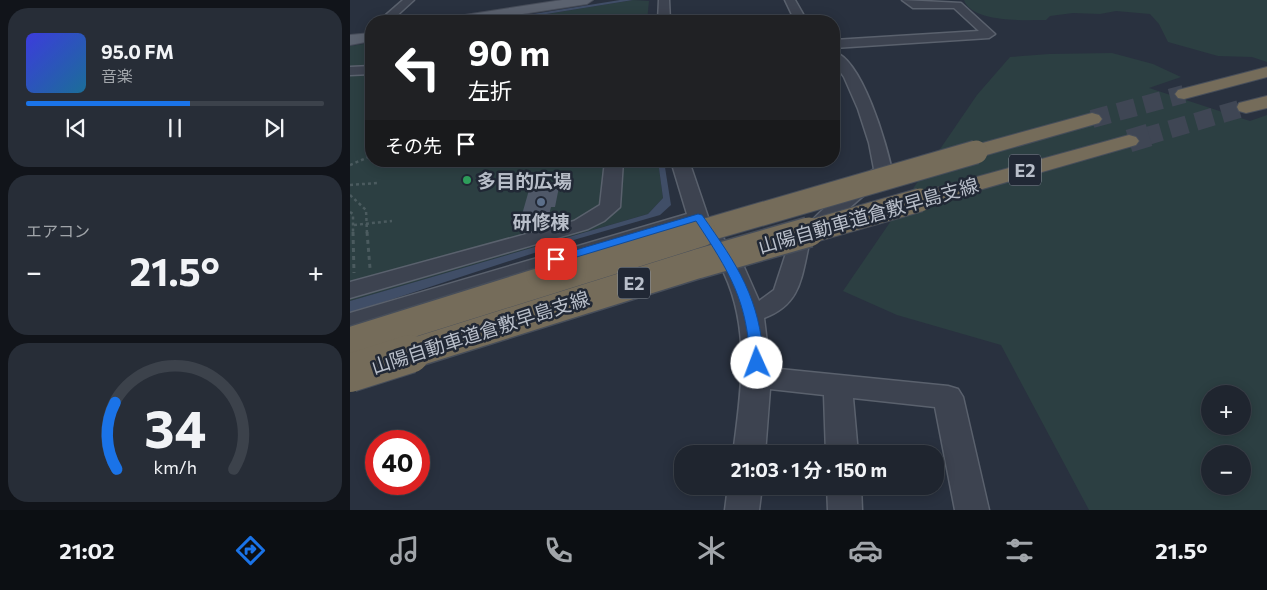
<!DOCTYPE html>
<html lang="ja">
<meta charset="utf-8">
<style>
body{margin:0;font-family:Commissioner,"Noto Sans JP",sans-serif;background:#272d37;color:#f1f3f6;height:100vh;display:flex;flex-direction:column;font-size:19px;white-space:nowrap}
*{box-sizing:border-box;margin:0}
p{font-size:16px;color:#a1a5aa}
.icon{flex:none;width:28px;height:28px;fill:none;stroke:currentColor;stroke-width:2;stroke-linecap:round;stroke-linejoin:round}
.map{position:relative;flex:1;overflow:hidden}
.sheet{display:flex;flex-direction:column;gap:8px;padding:8px;background:#11141a;width:350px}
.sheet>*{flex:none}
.guide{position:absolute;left:15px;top:15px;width:475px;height:152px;border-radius:20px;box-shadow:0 2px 12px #0003,0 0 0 1px #3c424b;background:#202124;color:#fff;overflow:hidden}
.fabs{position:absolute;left:851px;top:385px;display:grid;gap:10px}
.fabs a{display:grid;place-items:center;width:50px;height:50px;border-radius:50%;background:#1f252f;box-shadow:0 2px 12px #0003,0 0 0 1px #3c424b;font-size:25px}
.speed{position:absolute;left:15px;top:430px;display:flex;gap:10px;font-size:25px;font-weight:700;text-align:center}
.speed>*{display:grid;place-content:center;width:65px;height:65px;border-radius:50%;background:#1f252f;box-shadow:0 2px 12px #0003,0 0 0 1px #3c424b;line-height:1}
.speed .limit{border:8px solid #d22;background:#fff;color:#111}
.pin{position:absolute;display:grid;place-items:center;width:42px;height:42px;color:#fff;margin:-21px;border-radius:10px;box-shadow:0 2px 8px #0006}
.me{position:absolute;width:55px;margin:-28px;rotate:358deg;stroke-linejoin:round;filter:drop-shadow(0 0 4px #0008)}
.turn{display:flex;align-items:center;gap:18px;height:105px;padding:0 20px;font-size:22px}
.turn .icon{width:65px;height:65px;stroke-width:2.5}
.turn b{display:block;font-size:35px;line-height:42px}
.then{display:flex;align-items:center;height:48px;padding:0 20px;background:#0003;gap:10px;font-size:19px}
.big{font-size:38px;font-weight:700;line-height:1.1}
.sheet .card{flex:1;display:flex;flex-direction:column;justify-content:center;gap:8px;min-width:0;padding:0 18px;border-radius:20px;background:#272d37}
.sheet .dial{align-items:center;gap:0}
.dial svg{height:130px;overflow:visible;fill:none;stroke:#3c424b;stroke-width:7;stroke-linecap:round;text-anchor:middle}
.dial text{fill:#f1f3f6;stroke:none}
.song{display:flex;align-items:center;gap:15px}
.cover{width:60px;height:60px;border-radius:8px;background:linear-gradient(135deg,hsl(240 70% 55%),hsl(200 70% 35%))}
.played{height:5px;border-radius:2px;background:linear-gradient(90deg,#1a73e8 55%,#3c424b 55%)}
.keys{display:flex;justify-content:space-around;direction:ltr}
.heat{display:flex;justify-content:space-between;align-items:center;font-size:28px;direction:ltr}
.trip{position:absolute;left:324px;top:445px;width:270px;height:50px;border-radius:20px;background:#1f252f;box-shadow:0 2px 12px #0003,0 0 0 1px #3c424b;font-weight:700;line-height:50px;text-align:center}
.menu{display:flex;height:80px;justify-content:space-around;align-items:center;background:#0c0f13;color:#a1a5aa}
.menu .icon{width:35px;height:35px}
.menu .active{color:#1a73e8}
.menu b{font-size:22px;color:#f1f3f6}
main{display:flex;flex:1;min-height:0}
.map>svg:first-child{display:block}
</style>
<main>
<section class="sheet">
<div class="card">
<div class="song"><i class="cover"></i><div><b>95.0 FM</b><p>音楽</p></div></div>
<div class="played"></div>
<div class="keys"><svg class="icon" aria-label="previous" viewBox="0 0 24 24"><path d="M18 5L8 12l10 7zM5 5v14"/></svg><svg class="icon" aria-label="pause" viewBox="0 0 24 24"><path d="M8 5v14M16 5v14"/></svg><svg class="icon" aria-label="next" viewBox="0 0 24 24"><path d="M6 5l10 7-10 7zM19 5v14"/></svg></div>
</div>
<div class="card"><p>エアコン</p>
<div class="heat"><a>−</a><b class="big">21.5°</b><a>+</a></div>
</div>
<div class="card dial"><svg viewBox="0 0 100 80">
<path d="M14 69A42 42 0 1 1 86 69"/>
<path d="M14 69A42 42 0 0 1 13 28" stroke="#1a73e8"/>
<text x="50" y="56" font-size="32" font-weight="700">34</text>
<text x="50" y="72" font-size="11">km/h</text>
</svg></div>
</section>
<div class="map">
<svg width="917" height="510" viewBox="0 0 917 510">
<rect width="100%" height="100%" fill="#29313f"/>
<g fill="#2c3f42" fill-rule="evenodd">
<polygon points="283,0 299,1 297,21 153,21"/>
<path d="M614,0H917V62L902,57L868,56L818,42L809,24L800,14L766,11L750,14L723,13L700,16L696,20C675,20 622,23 614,0Z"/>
<polygon points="21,43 21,161 308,161 313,198 298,214 0,301 0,46"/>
<path d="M762,53L803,64L831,77L799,88L900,121L917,115V510H739L651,345L547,315L493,291L627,95L660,57L699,54ZM860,394H892V426H860ZM860,454H892V486H860Z"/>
</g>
<g fill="#404e67">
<polygon points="270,0 283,0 153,21 140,21"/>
<polygon points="308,161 314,161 321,205 310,215 227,239 0,313 0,301 298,214 313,198"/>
</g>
<polygon fill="#4f5868" points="209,187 205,207 201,207 199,215 171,218 179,190"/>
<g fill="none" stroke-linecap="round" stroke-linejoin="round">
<g stroke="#3f4654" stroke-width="18" stroke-dasharray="18 9" stroke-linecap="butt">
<polyline points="742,119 834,94"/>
<polyline points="794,137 896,107"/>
</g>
<polyline stroke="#3f4654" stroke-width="23" stroke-dasharray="23 12" stroke-linecap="butt" points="779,141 799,135"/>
<defs>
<g id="minor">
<polygon points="53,0 64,0 41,21 29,21"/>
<polygon points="309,0 319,0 320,21 308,21"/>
<polygon points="435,0 445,0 457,21 445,21"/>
<polygon points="552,0 611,3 645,34 639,38 484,48 484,40 629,31 604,8 563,8"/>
<path d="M484,52C512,59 537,145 542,171L490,216L469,240L461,241L453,240L450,235C468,209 499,189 524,169L519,143L508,109L494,77L484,63Z"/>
<polygon points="21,66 21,74 0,75 0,67"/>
<polygon points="255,161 273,161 270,207 254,221 238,229 0,298 0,282 224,221 250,205"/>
<path d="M321,161H339L358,217L394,267L409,301L424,290L439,244L447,242L455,244L458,249C451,281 449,305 414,318L420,368L598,386L608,389L613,397L639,510H605L585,407L503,398L508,454H476L474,395L420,389L415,454H383C391,393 401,331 374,273C366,256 354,241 343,225L0,331V313L337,214Z"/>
<polygon points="378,486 412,486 409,510 375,510"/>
<polygon points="477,486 511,486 512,510 478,510"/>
</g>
<g id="major">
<polygon points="212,0 243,0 237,4 127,21 95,21 102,17"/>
<polygon points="21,33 21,41 0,45 0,35"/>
</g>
<g id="highway">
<polygon points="917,67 917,77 834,99 828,98 825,94 828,90"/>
<polygon points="917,96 917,108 896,113 889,111 887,107 889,103"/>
<polygon points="742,113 749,115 752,119 749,123 626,158 618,157 615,152 618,147"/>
<polygon points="779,135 786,137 789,141 786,145 570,207 561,205 558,200 561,195"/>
</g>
</defs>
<use href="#minor" stroke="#5a616d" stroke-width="3"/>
<use href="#major" stroke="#464c59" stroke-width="2"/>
<use href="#highway" stroke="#474e5a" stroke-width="2"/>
<g stroke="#4b5b5f" stroke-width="2.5" stroke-dasharray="3 3" stroke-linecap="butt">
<polyline points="0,165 21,156"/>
<polyline points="0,185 27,183"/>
<polyline points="0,195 16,210 17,233"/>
<polyline points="0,212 3,214 3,233"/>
<polyline points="4,225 42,221"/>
</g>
<g stroke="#4b5b5f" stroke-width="3" stroke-dasharray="4 4" stroke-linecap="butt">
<polyline points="3,232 4,273"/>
<polyline points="17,232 20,268"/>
</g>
<use href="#minor" fill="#3d4350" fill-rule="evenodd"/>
<use href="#major" fill="#5b626f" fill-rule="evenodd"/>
<use href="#highway" fill="#756c5a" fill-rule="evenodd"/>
<defs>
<g id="highway-bridge-far2">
<polyline points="346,233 626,152"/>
<polyline points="455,233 570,200"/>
</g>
<g id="highway-bridge-far1">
<polyline points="0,342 351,232"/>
<polyline points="56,355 347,264 459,232"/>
</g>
<polyline id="highway-bridge" points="0,373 60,354"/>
</defs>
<use href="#highway-bridge-far2" stroke="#474e5a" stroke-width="25" stroke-linecap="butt"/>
<use href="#highway-bridge-far1" stroke="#474e5a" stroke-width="32" stroke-linecap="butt"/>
<use href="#highway-bridge" stroke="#474e5a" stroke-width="40" stroke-linecap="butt"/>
<use href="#highway-bridge-far2" stroke="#756c5a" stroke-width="23"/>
<use href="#highway-bridge-far1" stroke="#756c5a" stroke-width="29"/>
<use href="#highway-bridge" stroke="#756c5a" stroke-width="38"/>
</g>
<path fill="#1a73e8" stroke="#114b97" d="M348,214L352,215C388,266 410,298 414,363L412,366L407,368L400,363C398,301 379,271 346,221L210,262L206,263L200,259L202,257Z"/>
<circle fill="#2e9e5b" stroke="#212835" stroke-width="2" cx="117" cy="180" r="5"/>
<circle fill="#5c6f8a" stroke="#212835" stroke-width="2" cx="191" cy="202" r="5"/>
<g text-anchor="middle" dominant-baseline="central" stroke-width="5" stroke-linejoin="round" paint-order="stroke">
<g fill="#212835" stroke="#8b929d" stroke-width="1">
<rect x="659" y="154.5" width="32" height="31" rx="4"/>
<rect x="268" y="267.5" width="32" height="31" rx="4"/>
</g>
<g font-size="18" font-weight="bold" fill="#b9bfca">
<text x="675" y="170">E2</text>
<text x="284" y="283">E2</text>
</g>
<g font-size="19" font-weight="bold" fill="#b9bfca" stroke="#212835" text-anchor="start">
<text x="127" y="180">多目的広場</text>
<text x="191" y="221" text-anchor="middle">研修棟</text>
</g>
<g font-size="19" fill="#b9bfca" stroke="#212835">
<text transform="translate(518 215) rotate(-16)">山陽自動車道倉敷早島支線</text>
<text transform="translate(130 332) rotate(-18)">山陽自動車道倉敷早島支線</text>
</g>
</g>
</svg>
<div class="fabs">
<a>+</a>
<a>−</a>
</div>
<div class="speed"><div class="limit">40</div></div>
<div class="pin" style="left:206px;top:259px;background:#d93025"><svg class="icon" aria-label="arrive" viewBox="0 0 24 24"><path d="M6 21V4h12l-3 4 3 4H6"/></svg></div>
<svg class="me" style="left:407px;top:363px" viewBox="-20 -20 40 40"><circle r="19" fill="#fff"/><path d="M0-13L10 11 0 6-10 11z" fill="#1a73e8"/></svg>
<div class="trip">21:03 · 1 分 · 150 m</div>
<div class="guide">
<div class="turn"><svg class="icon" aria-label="left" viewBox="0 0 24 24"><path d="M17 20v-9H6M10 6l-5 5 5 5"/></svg><div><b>90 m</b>左折</div></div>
<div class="then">その先<svg class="icon" aria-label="arrive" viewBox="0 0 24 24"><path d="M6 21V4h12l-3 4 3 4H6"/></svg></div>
</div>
</div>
</main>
<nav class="menu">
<b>21:02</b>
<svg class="icon active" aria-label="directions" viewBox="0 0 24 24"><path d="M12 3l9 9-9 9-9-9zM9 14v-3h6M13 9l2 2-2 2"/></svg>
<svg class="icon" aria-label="music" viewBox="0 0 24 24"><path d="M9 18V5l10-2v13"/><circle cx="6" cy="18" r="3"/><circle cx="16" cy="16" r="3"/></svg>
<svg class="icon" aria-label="phone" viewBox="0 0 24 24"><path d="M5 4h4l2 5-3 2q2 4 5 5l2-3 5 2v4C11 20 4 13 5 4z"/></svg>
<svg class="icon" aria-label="climate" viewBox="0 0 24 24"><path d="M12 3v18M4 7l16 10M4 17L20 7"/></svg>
<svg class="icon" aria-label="car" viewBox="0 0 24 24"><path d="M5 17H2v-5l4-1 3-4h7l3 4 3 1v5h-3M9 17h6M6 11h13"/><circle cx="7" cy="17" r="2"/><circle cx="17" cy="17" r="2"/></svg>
<svg class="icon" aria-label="filters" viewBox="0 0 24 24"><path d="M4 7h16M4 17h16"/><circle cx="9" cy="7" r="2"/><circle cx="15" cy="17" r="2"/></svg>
<b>21.5°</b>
</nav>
